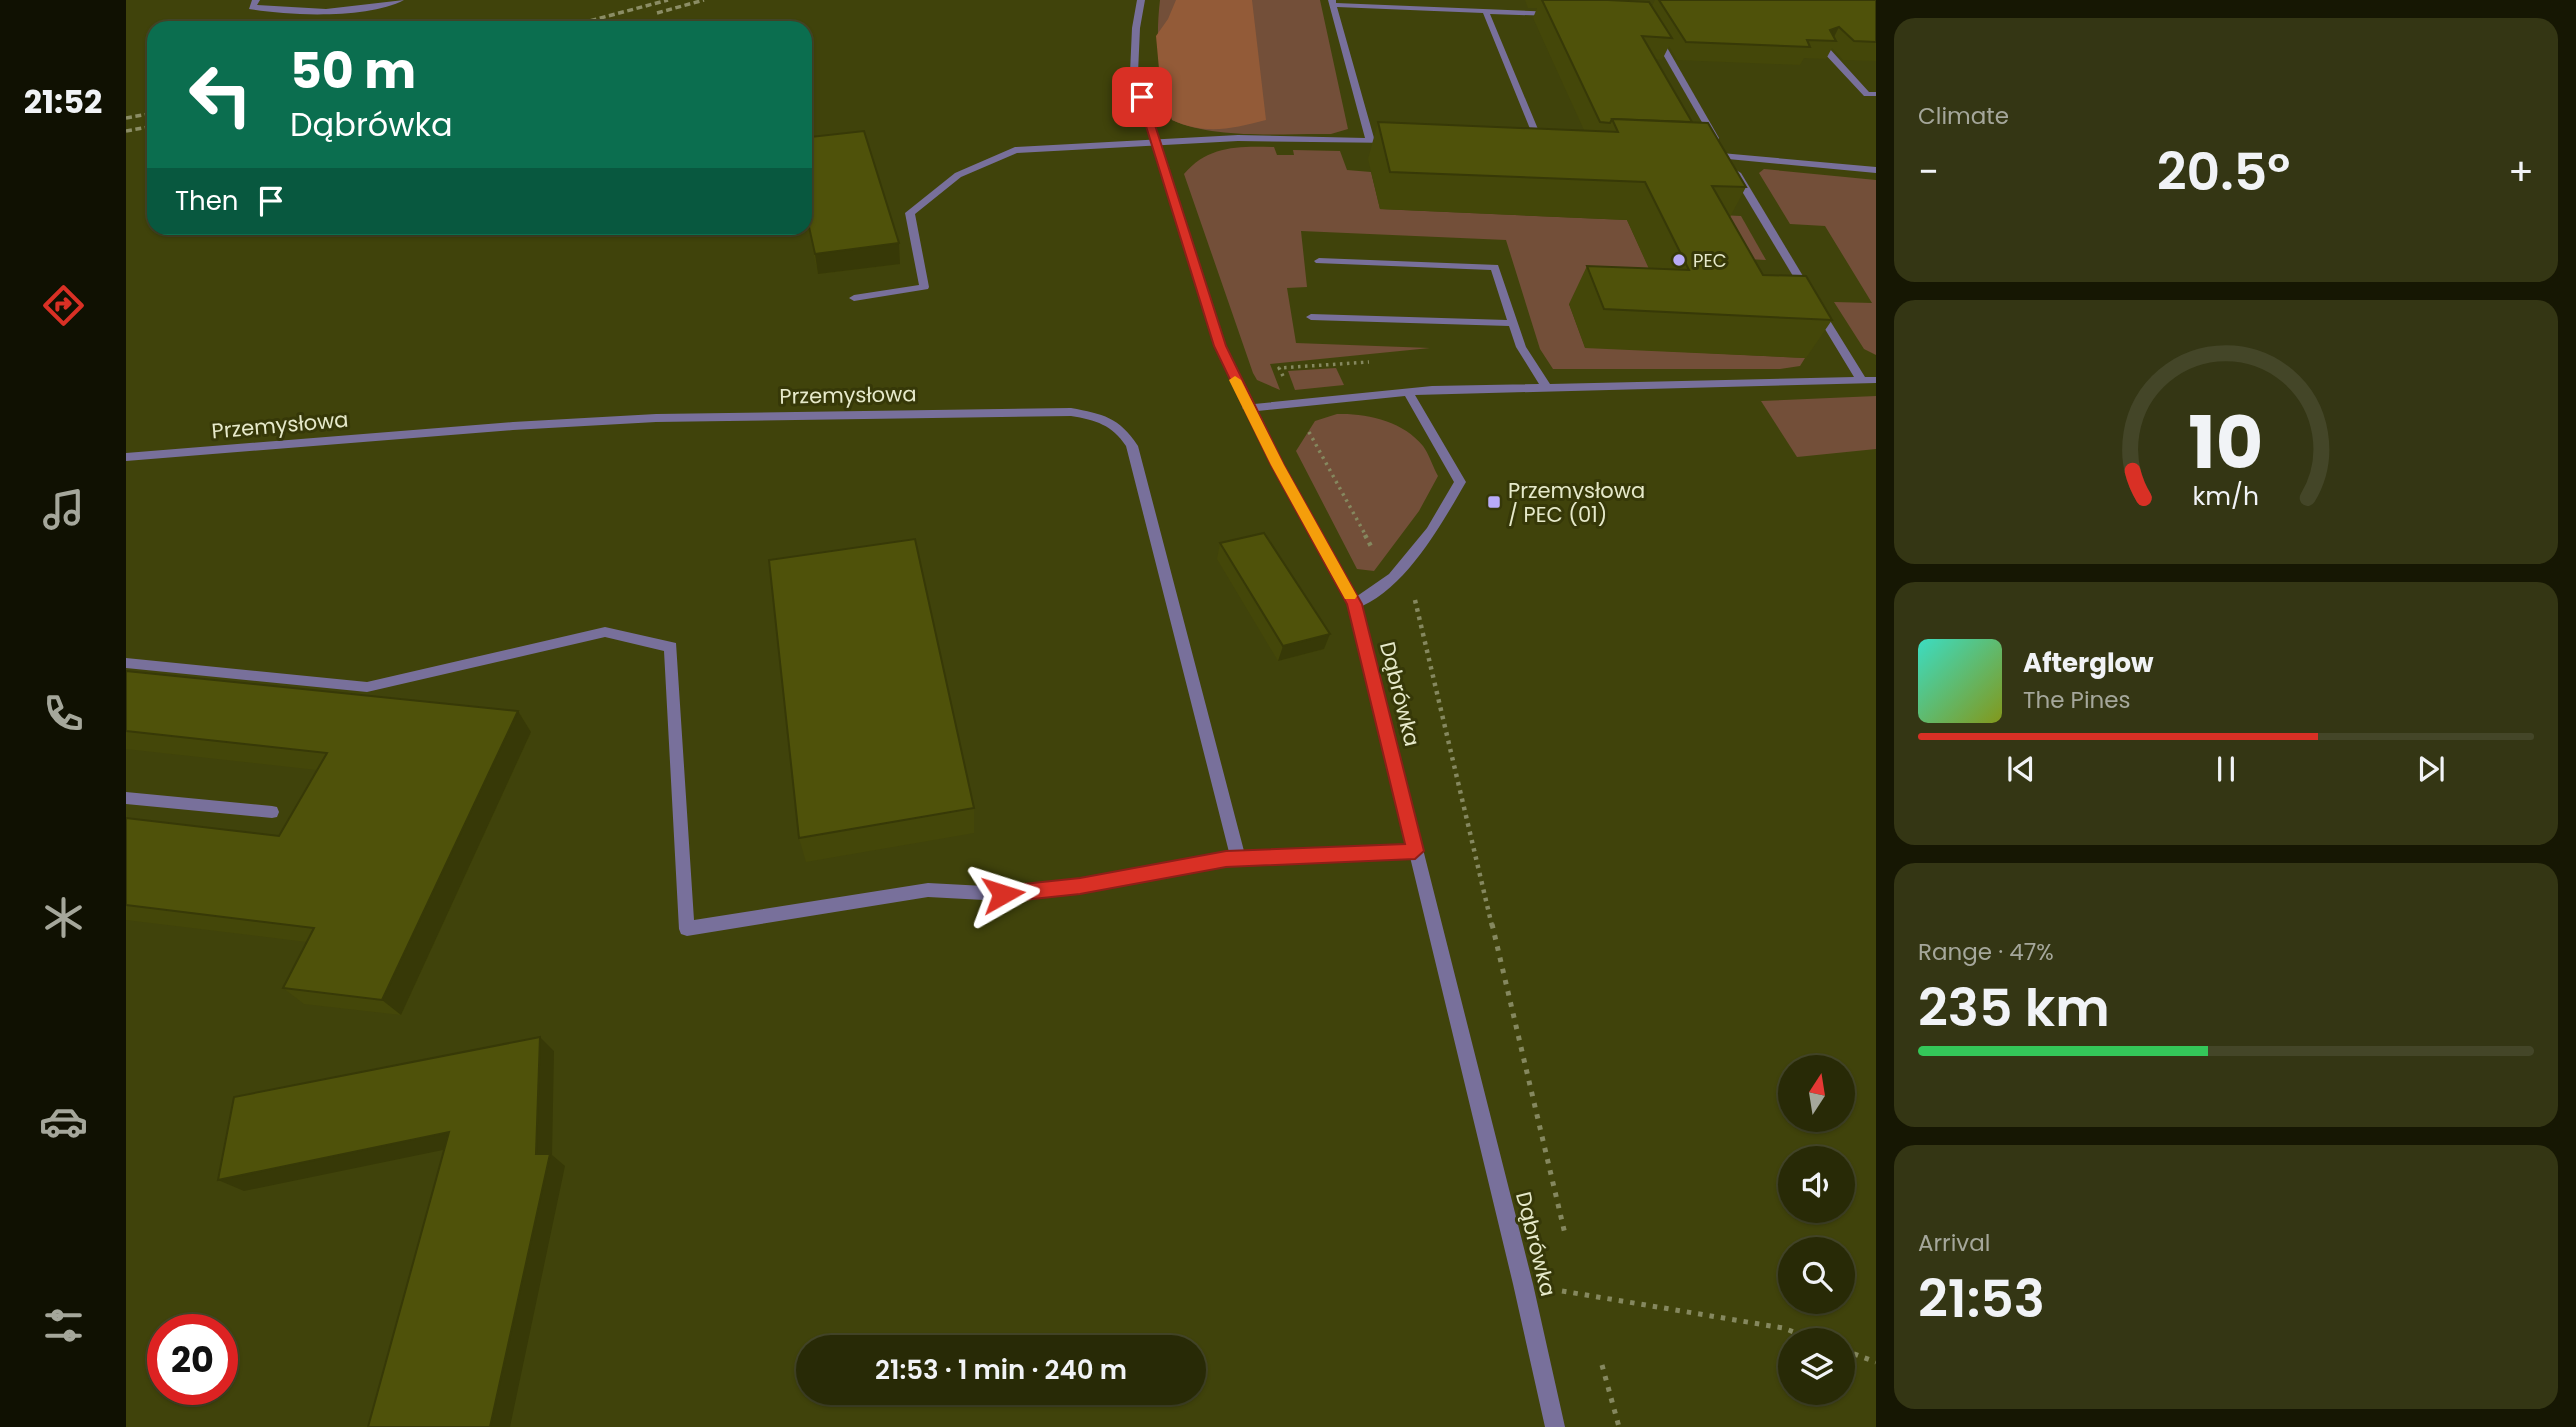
<!DOCTYPE html>
<meta charset="utf-8">
<style>
body{margin:0;font-family:Poppins,sans-serif;background:#343614;color:#f1f3f6;height:100vh;display:flex;flex-direction:column;font-size:26px;white-space:nowrap}
*{box-sizing:border-box;margin:0}
p{font-size:23px;color:#a5a79b}
.icon{flex:none;width:38px;height:38px;fill:none;stroke:currentColor;stroke-width:2;stroke-linecap:round;stroke-linejoin:round}
.map{position:relative;flex:1;overflow:hidden}
.sheet{display:flex;flex-direction:column;gap:18px;padding:18px;background:#161703;width:700px}
.sheet>*{flex:none}
.hud{position:absolute;left:21px;top:21px;width:665px;height:214px;border-radius:21px;box-shadow:0 2px 5px #0004,0 0 0 2px #444628;background:#0b6e4f;color:#fff;overflow:hidden}
.needle{width:46px;rotate:12deg}
.controls{position:absolute;left:1652px;top:1055px;display:grid;gap:14px}
.controls a{display:grid;place-items:center;width:77px;height:77px;border-radius:50%;background:#282a06;box-shadow:0 2px 5px #0004,0 0 0 2px #444628;font-size:35px}
.speed{position:absolute;left:21px;top:1314px;display:flex;gap:14px;font-size:35px;font-weight:700;text-align:center}
.speed>*{display:grid;place-content:center;width:91px;height:91px;border-radius:50%;background:#282a06;box-shadow:0 2px 5px #0004,0 0 0 2px #444628;line-height:1}
.speed .limit{border:10px solid #d22;background:#fff;color:#111}
.pin{position:absolute;display:grid;place-items:center;width:60px;height:60px;color:#fff;margin:-30px;border-radius:14px;box-shadow:0 4px 10px #0006}
.me{position:absolute;width:77px;margin:-38px;rotate:84deg;stroke-linejoin:round;filter:drop-shadow(0 0 5px #0008)}
.turn{display:flex;align-items:center;gap:24px;height:147px;padding:0 28px;font-size:32px}
.turn .icon{width:91px;height:91px;stroke-width:2.5}
.turn b{display:block;font-size:49px;line-height:60px}
.then{display:flex;align-items:center;height:66px;padding:0 28px;background:#0003;gap:14px;font-size:26px}
.big{font-size:52px;font-weight:600;line-height:1.1}
.sheet .tile{flex:1;display:flex;flex-direction:column;justify-content:center;gap:10px;min-width:0;padding:0 24px;border-radius:21px;background:#343614}
.sheet .dial{align-items:center;gap:0}
.dial svg{height:182px;overflow:visible;fill:none;stroke:#444628;stroke-width:7;stroke-linecap:round;text-anchor:middle}
.dial text{fill:#f1f3f6;stroke:none}
.song{display:flex;align-items:center;gap:21px}
.cover{width:84px;height:84px;border-radius:10px;background:linear-gradient(135deg,hsl(170 70% 55%),hsl(70 70% 35%))}
.played{height:7px;border-radius:4px;background:linear-gradient(90deg,#d93025 65%,#444628 65%)}
.keys{display:flex;justify-content:space-around;direction:ltr}
.heat{display:flex;justify-content:space-between;align-items:center;font-size:38px;direction:ltr}
.charge{height:10px;border-radius:5px;background:linear-gradient(90deg,#34c759 47%,#444628 0)}
.trip{position:absolute;left:670px;top:1335px;width:410px;height:70px;border-radius:35px;background:#282a06;box-shadow:0 2px 5px #0004,0 0 0 2px #444628;font-weight:600;line-height:70px;text-align:center}
main{display:flex;flex:1;min-height:0}
.menu{display:flex;flex-direction:column;width:126px;justify-content:space-around;align-items:center;background:#101102;color:#a5a79b}
.menu .icon{width:49px;height:49px}
.menu .on{color:#d93025}
.menu b{font-size:32px;color:#f1f3f6}
.map>svg:first-child{display:block}
</style>
<main>
<nav class="menu">
<b>21:52</b>
<svg class="icon on" aria-label="directions" viewBox="0 0 24 24"><path d="M12 3l9 9-9 9-9-9zM9 14v-3h6M13 9l2 2-2 2"/></svg>
<svg class="icon" aria-label="music" viewBox="0 0 24 24"><path d="M9 18V5l10-2v13"/><circle cx="6" cy="18" r="3"/><circle cx="16" cy="16" r="3"/></svg>
<svg class="icon" aria-label="phone" viewBox="0 0 24 24"><path d="M5 4h4l2 5-3 2q2 4 5 5l2-3 5 2v4C11 20 4 13 5 4z"/></svg>
<svg class="icon" aria-label="climate" viewBox="0 0 24 24"><path d="M12 3v18M4 7l16 10M4 17L20 7"/></svg>
<svg class="icon" aria-label="car" viewBox="0 0 24 24"><path d="M5 17H2v-5l4-1 3-4h7l3 4 3 1v5h-3M9 17h6M6 11h13"/><circle cx="7" cy="17" r="2"/><circle cx="17" cy="17" r="2"/></svg>
<svg class="icon" aria-label="filters" viewBox="0 0 24 24"><path d="M4 7h16M4 17h16"/><circle cx="9" cy="7" r="2"/><circle cx="15" cy="17" r="2"/></svg>
</nav>
<div class="map">
<svg width="1750" height="1427" viewBox="0 0 1750 1427">
<rect width="100%" height="100%" fill="#363808"/>
<path fill="#40430b" fill-rule="evenodd" d="M0,0H1750V1427H0ZM28,28H679V228H28ZM1664,1068H1717V1120H1664ZM1664,1158H1717V1211H1664ZM1664,1250H1717V1302H1664ZM37,1330H96V1390H37ZM1664,1340H1717V1393H1664ZM682,1348H1068V1393H682Z"/>
<g fill="#734f39">
<path d="M1034,0H1194L1222,129L1205,134C1157,133 1090,140 1046,120C1033,78 1029,43 1034,0Z"/>
<path d="M1148,147L1151,155H1168L1167,150L1214,151L1221,170L1245,172L1254,209L1501,220L1542,309L1443,304L1459,347L1679,358L1674,366L1654,369H1427L1414,349L1380,240L1175,231L1181,287L1161,288L1170,343L1304,348L1144,364L1154,390L1131,380L1127,373L1058,174C1082,145 1114,146 1148,147Z"/>
<polygon points="1638,169 1750,180 1750,355 1738,349 1708,302 1746,303 1699,226 1664,224 1633,173"/>
<polygon points="1594,215 1615,216 1640,260 1584,257"/>
<polygon points="1210,368 1218,385 1169,390 1162,371"/>
<polygon points="1750,396 1750,449 1671,457 1635,401"/>
<path d="M1211,414C1241,413 1277,421 1297,446C1303,454 1307,467 1312,476L1293,511L1248,571L1231,569L1170,451L1189,421Z"/>
</g>
<path fill="#935b38" d="M1050,0H1126L1140,120C1106,129 1079,135 1046,120L1034,80L1030,36L1042,19Z"/>
<g fill="none" stroke-linecap="round" stroke-linejoin="round">
<g stroke="#85885f" stroke-width="3.5" stroke-dasharray="2.5 4.5" stroke-linecap="butt">
<polyline points="1157,376 1153,368 1243,362"/>
<polyline points="1183,432 1240,536"/>
</g>
<g stroke="#85885f" stroke-width="4.5" stroke-dasharray="3.5 5" stroke-linecap="butt">
<polyline points="1239,535 1247,550"/>
<polyline points="1289,600 1366,926"/>
</g>
<g stroke="#85885f" stroke-width="5" stroke-dasharray="4.5 7" stroke-linecap="butt">
<polyline points="1366,924 1439,1234"/>
<polyline points="1436,1291 1657,1328 1690,1340"/>
<polyline points="1717,1350 1750,1362"/>
<polyline points="1476,1365 1493,1427"/>
</g>
<g fill="#78709b" fill-rule="evenodd">
<path d="M126,0H134L131,5L200,9L278,0C242,19 163,16 123,9Z"/>
<polygon points="1202,0 1210,0 1210,3 1430,12 1431,14 1427,16 1364,14 1419,146 1415,149 1411,146 1357,13 1211,7 1248,138 1267,138 1270,139 1270,143 1112,141 891,153 835,177 789,214 803,287 802,289 728,301 723,298 728,295 793,285 779,213 829,173 889,147 1112,135 1239,138"/>
<polygon points="1528,35 1535,37 1593,138 1592,140 1585,138 1527,37"/>
<polygon points="1697,48 1703,48 1743,92 1750,92 1750,96 1738,96 1697,52"/>
<polygon points="1584,152 1750,167 1750,173 1581,157 1580,155"/>
<polygon points="1610,170 1615,173 1686,291 1685,293 1676,291 1605,173"/>
<path d="M1193,258L1372,265L1400,347L1424,384L1728,377L1688,311L1693,308L1698,311L1739,377H1750V383L1289,395L1340,482C1315,525 1278,592 1229,609L1223,604L1224,601L1263,574L1301,528L1328,482L1279,396L1122,412L1116,408L1118,405L1306,386L1413,384L1390,347L1383,326L1185,320L1180,317L1185,314L1381,320L1365,270L1190,263L1188,261Z"/>
<path d="M945,408C977,414 993,417 1012,446L1118,851L1289,844L1294,846L1297,851L1294,856L1100,866L954,893L877,901L802,897L561,936L555,934L553,929L538,651L479,637L241,692L0,668V658L241,682L479,627L550,643L568,920L802,883L877,887L954,879L1103,852L1000,446C986,425 970,420 945,416L530,422L387,430L0,461V453L387,422L530,414Z"/>
<polygon points="0,792 146,806 151,807 153,812 151,817 146,818 0,804"/>
</g>
<polygon fill="#78709b" fill-rule="evenodd" points="1011,0 1019,0 1014,28 1012,73 1099,346 1157,465 1235,604 1407,1284 1439,1427 1419,1427 1387,1284 1223,604 1145,465 1089,346 1004,73 1006,28"/>
<g stroke="#8b8d65" stroke-width="3.5" stroke-dasharray="6 3.5" stroke-linecap="butt">
<polyline points="531,13 578,0"/>
<polyline points="437,28 542,0"/>
<polyline points="0,118 28,113"/>
<polyline points="0,131 28,126"/>
</g>
</g>
<g fill="#444709">
<polygon points="1399,0 1482,0 1526,6 1529,0 1750,0 1750,61 1717,60 1706,48 1700,59 1678,58 1674,65 1551,60 1543,46 1536,60 1529,59 1566,122 1620,187 1604,217 1637,275 1706,320 1680,358 1459,348 1443,304 1461,266 1523,269 1501,220 1254,209 1242,159 1252,122 1458,130 1407,18 1411,8 1402,8"/>
<polygon points="685,137 774,264 692,274 682,229 645,234 643,228 679,228"/>
<polygon points="1094,543 1204,634 1198,649 1152,661 1091,559"/>
<polygon points="0,671 392,711 405,732 275,1015 178,1004 157,988 181,942 0,920 0,818 153,836 191,770 0,749"/>
<polygon points="848,808 848,833 680,862 673,838"/>
</g>
<g fill="#373907">
<polygon points="1713,27 1706,41 1704,30"/>
<polygon points="679,209 682,229 645,234 643,228 679,228"/>
<polygon points="773,243 774,264 692,274 689,254"/>
<polygon points="1204,634 1198,649 1152,661 1157,646"/>
<polygon points="392,711 405,732 275,1015 256,1000"/>
<polygon points="414,1037 428,1051 426,1155 439,1166 384,1427 364,1427 410,1154"/>
<polygon points="323,1132 341,1145 118,1191 92,1180"/>
</g>
<g fill="#4f520a" stroke="#373907" stroke-width="2">
<polygon points="1416,0 1482,0 1523,2 1546,38 1516,36 1566,122 1486,119 1484,123 1474,122"/>
<polygon points="1533,0 1750,0 1750,42 1728,41 1713,27 1704,30 1710,41 1681,40 1684,47 1560,42"/>
<polygon points="679,116 685,137 738,131 773,243 689,254 679,209"/>
<polygon points="1486,119 1582,123 1620,187 1586,186 1637,275 1680,276 1706,320 1478,309 1461,266 1563,270 1519,182 1264,172 1252,122 1492,132"/>
<polygon points="1138,533 1204,634 1157,646 1094,543"/>
<polygon points="789,539 848,808 673,838 643,560"/>
<polygon points="0,671 392,711 256,1000 157,988 188,928 0,905 0,818 153,836 201,753 0,731"/>
<polygon points="414,1037 410,1154 424,1154 364,1427 242,1427 323,1132 92,1180 108,1097"/>
</g>
<polygon fill="#d93025" stroke="#8d1f18" stroke-width="2" points="1016,94 1020,97 1100,346 1158,465 1236,604 1298,851 1289,859 1100,867 954,894 877,902 871,900 868,894 871,888 877,886 954,878 1100,851 1279,844 1221,604 1145,465 1088,346 1011,97"/>
<polygon fill="#f59e0b" points="1109,376 1115,380 1158,465 1231,596 1229,599 1219,599 1145,465 1103,380"/>
<g fill="#b9abf7" stroke="#363808" stroke-width="2.5">
<circle cx="1553" cy="260" r="7"/>
<rect x="1361" y="495" width="14" height="14" rx="3.5"/>
</g>
<g text-anchor="middle" dominant-baseline="central" stroke-width="6" stroke-linejoin="round" paint-order="stroke">
<g font-size="18" fill="#e6e9ca" stroke="#363808" text-anchor="start">
<text x="1567" y="260">PEC</text>
</g>
<g font-size="21" fill="#e6e9ca" stroke="#363808">
<text transform="translate(722 395) rotate(-1)">Przemysłowa</text>
<text transform="translate(154 425) rotate(-5)">Przemysłowa</text>
<text transform="translate(1274 694) rotate(76)">Dąbrówka</text>
<text transform="translate(1410 1244) rotate(76)">Dąbrówka</text>
</g>
<g font-size="21" fill="#e6e9ca" stroke="#363808" text-anchor="start">
<text x="1382" y="490">Przemysłowa<tspan x="1382" dy="24">/ PEC (01)</tspan></text>
</g>
</g>
</svg>
<div class="controls">
<a><svg class="needle" viewBox="-14 -14 28 28"><path d="M0-13l5 13h-10z" fill="#e53935"/><path d="M0 13l5-13h-10z" fill="#a5a79b"/></svg></a>
<a><svg class="icon" aria-label="sound" viewBox="0 0 24 24"><path d="M4 9h4l5-4v14l-5-4H4zM17 9q2 3 0 6"/></svg></a>
<a><svg class="icon" aria-label="search" viewBox="0 0 24 24"><circle cx="10" cy="10" r="6"/><path d="M15 15l6 6"/></svg></a>
<a><svg class="icon" aria-label="layers" viewBox="0 0 24 24"><path d="M12 4l9 5-9 5-9-5zM3 14l9 5 9-5"/></svg></a>
</div>
<div class="speed"><div class="limit">20</div></div>
<div class="pin" style="left:1016px;top:97px;background:#d93025"><svg class="icon" aria-label="arrive" viewBox="0 0 24 24"><path d="M6 21V4h12l-3 4 3 4H6"/></svg></div>
<svg class="me" style="left:877px;top:894px" viewBox="-20 -20 40 40"><path d="M0-17L14 15 0 8-14 15z" fill="#d93025" stroke="#fff" stroke-width="4"/></svg>
<div class="trip">21:53 · 1 min · 240 m</div>
<div class="hud">
<div class="turn"><svg class="icon" aria-label="left" viewBox="0 0 24 24"><path d="M17 20v-9H6M10 6l-5 5 5 5"/></svg><div><b>50 m</b>Dąbrówka</div></div>
<div class="then">Then<svg class="icon" aria-label="arrive" viewBox="0 0 24 24"><path d="M6 21V4h12l-3 4 3 4H6"/></svg></div>
</div>
</div>
<section class="sheet">
<div class="tile"><p>Climate</p>
<div class="heat"><a>−</a><b class="big">20.5°</b><a>+</a></div>
</div>
<div class="tile dial"><svg viewBox="0 0 100 80">
<path d="M14 69A42 42 0 1 1 86 69"/>
<path d="M14 69A42 42 0 0 1 9 57" stroke="#d93025"/>
<text x="50" y="56" font-size="32" font-weight="700">10</text>
<text x="50" y="72" font-size="11">km/h</text>
</svg></div>
<div class="tile">
<div class="song"><i class="cover"></i><div><b>Afterglow</b><p>The Pines</p></div></div>
<div class="played"></div>
<div class="keys"><svg class="icon" aria-label="previous" viewBox="0 0 24 24"><path d="M18 5L8 12l10 7zM5 5v14"/></svg><svg class="icon" aria-label="pause" viewBox="0 0 24 24"><path d="M8 5v14M16 5v14"/></svg><svg class="icon" aria-label="next" viewBox="0 0 24 24"><path d="M6 5l10 7-10 7zM19 5v14"/></svg></div>
</div>
<div class="tile"><p>Range · 47%</p><b class="big">235 km</b><div class="charge"></div></div>
<div class="tile"><p>Arrival</p><b class="big">21:53</b></div>
</section>
</main>
